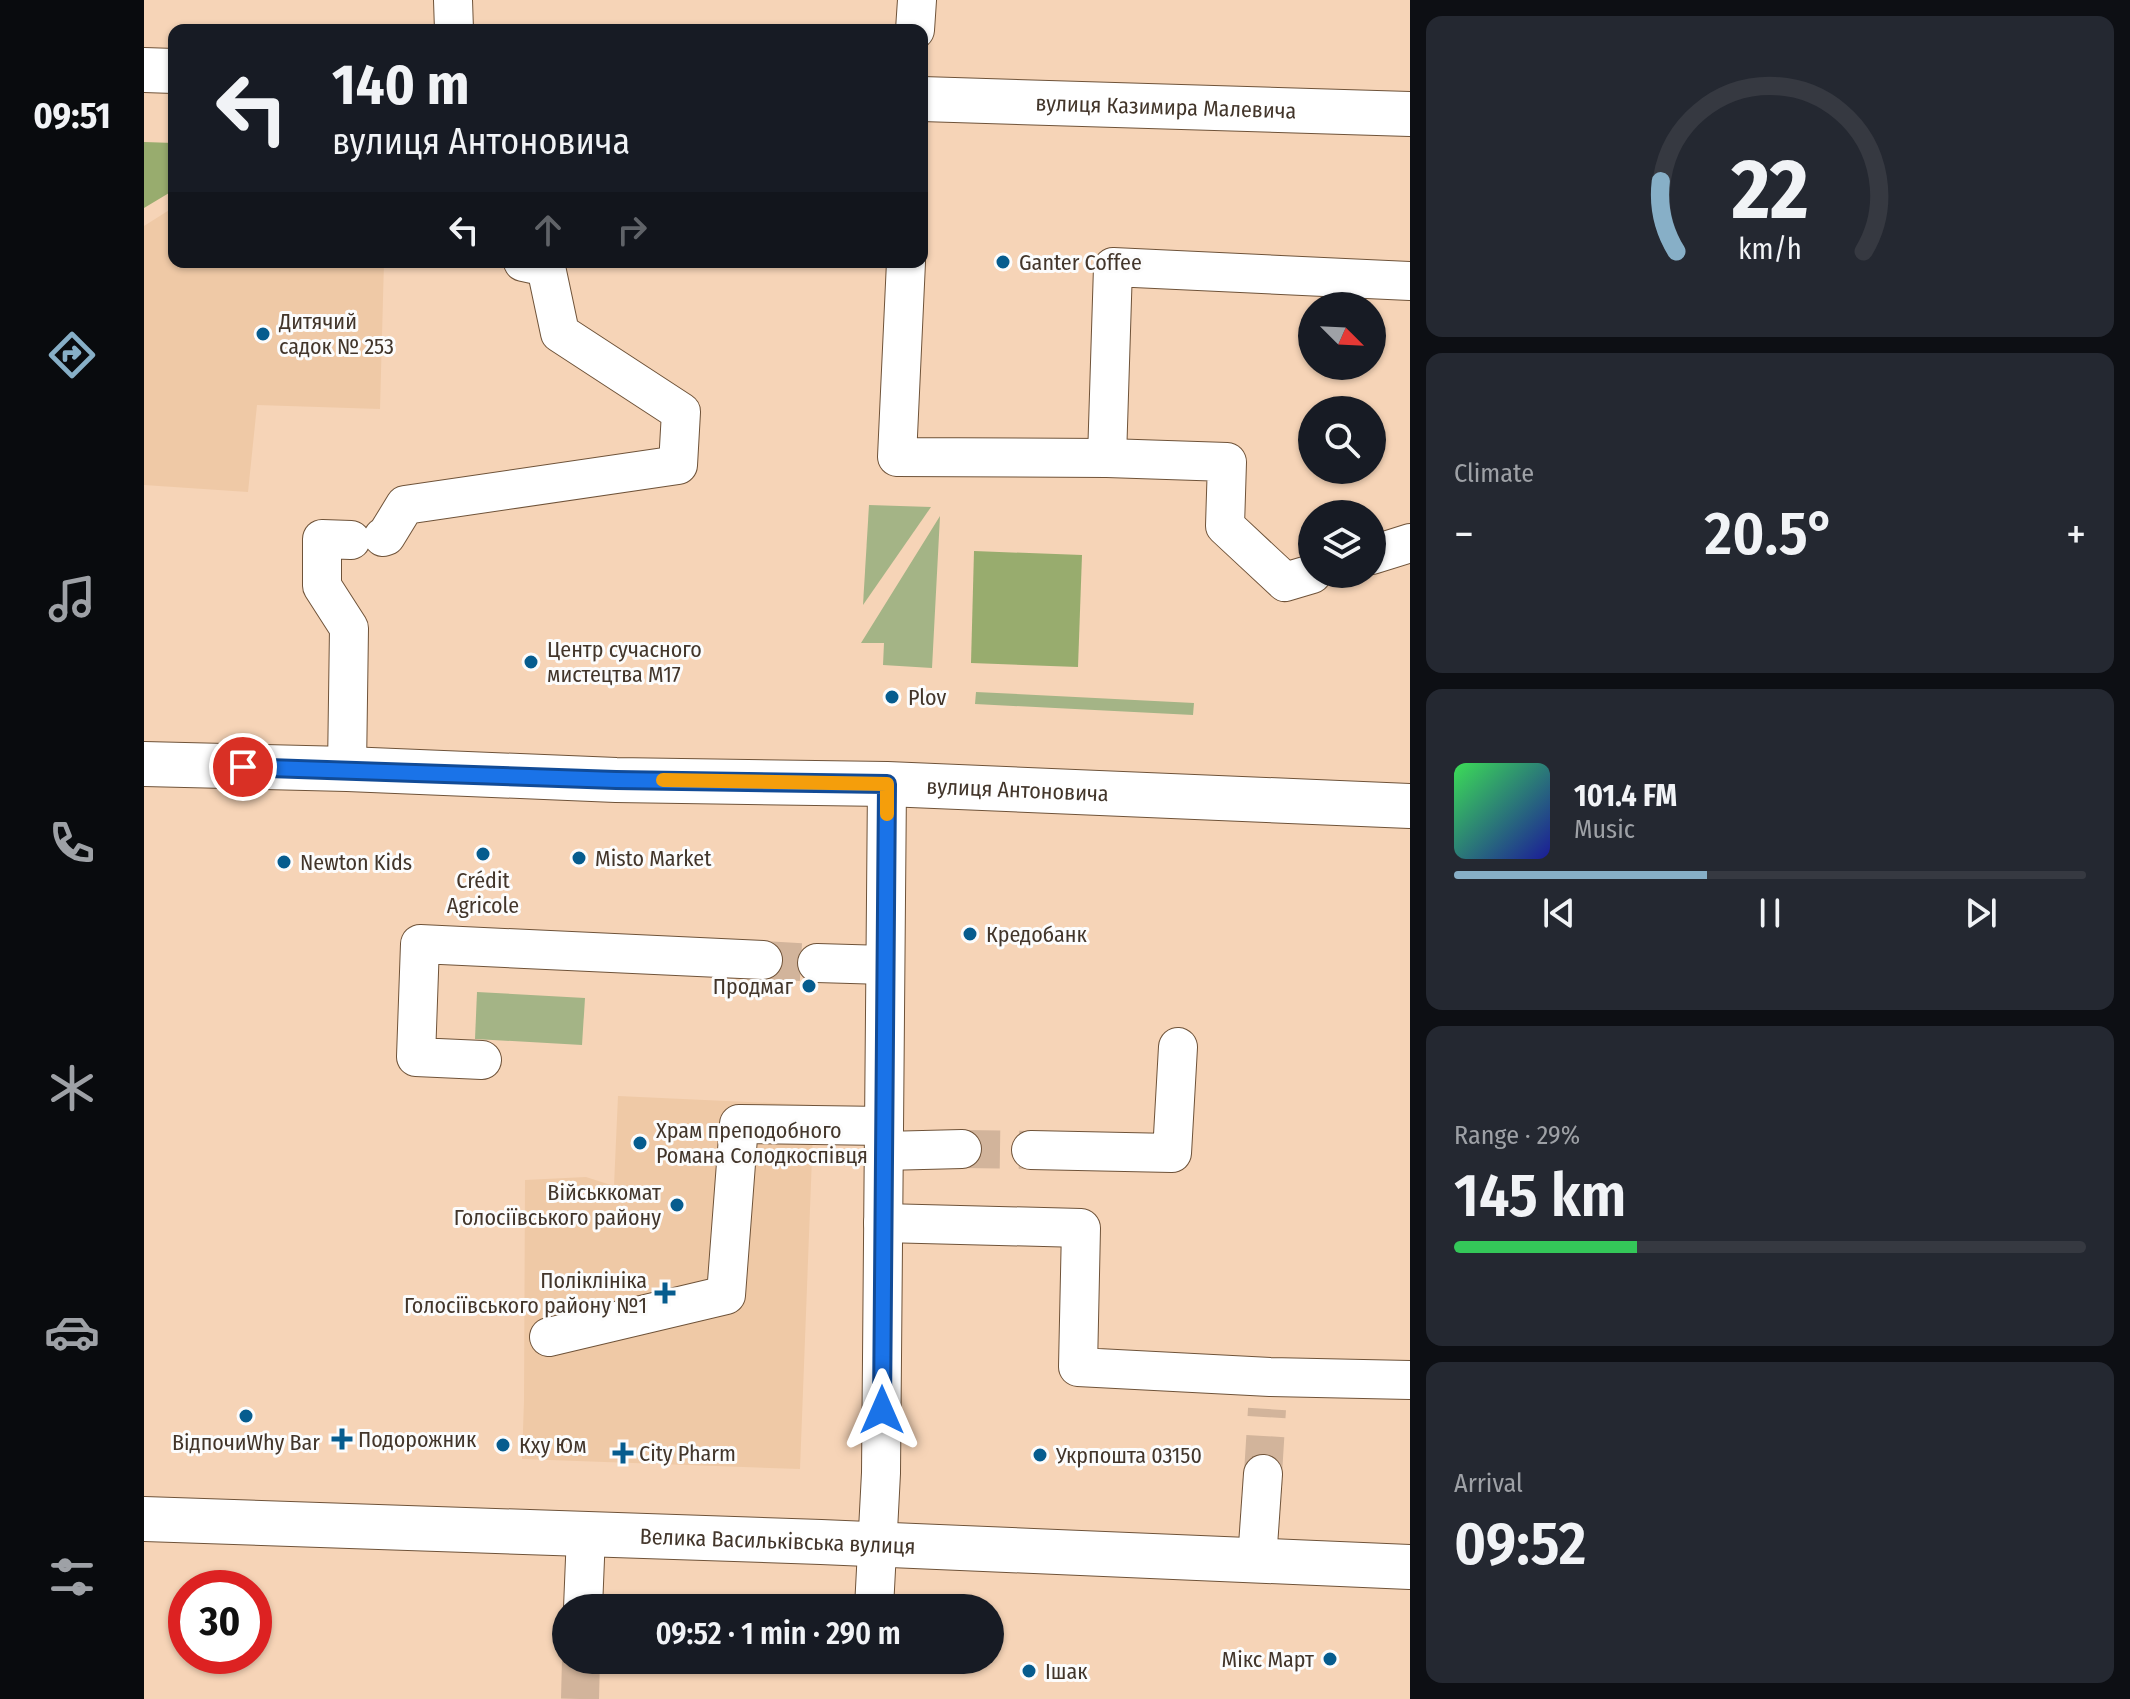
<!DOCTYPE html>
<meta charset="utf-8">
<style>
body{margin:0;font-family:"Fira Sans Condensed",sans-serif;background:#242831;color:#f1f3f6;height:100vh;display:flex;flex-direction:column;font-size:30px;white-space:nowrap}
*{box-sizing:border-box;margin:0}
p{font-size:26px;color:#9ea1a6}
.icon{flex:none;width:44px;height:44px;fill:none;stroke:currentColor;stroke-width:2;stroke-linecap:round;stroke-linejoin:round}
.map{position:relative;flex:1;overflow:hidden}
.sheet{display:flex;flex-direction:column;gap:16px;padding:16px;background:#0d0f14;width:720px}
.sheet>*{flex:none}
.guide{position:absolute;left:24px;top:24px;width:760px;height:244px;border-radius:16px;box-shadow:0 2px 6px #0004;background:#171b24;color:#f1f3f6;overflow:hidden}
.needle{width:52px;rotate:114deg}
.controls{position:absolute;left:1154px;top:292px;display:grid;gap:16px}
.controls a{display:grid;place-items:center;width:88px;height:88px;border-radius:50%;background:#171b24;box-shadow:0 2px 6px #0004;font-size:40px}
.speed{position:absolute;left:24px;top:1570px;display:flex;gap:16px;font-size:40px;font-weight:700;text-align:center}
.speed>*{display:grid;place-content:center;width:104px;height:104px;border-radius:50%;background:#171b24;box-shadow:0 2px 6px #0004;line-height:1}
.speed .limit{border:12px solid #d22;background:#fff;color:#111}
.pin{position:absolute;display:grid;place-items:center;width:68px;height:68px;color:#fff;margin:-34px;border:4px solid #fff;border-radius:50%;box-shadow:0 2px 8px #0007}
.me{position:absolute;width:88px;margin:-44px;rotate:0deg;stroke-linejoin:round;filter:drop-shadow(0 0 6px #0008)}
.turn{display:flex;align-items:center;gap:28px;height:168px;padding:0 32px;font-size:36px}
.turn .icon{width:104px;height:104px;stroke-width:2.5}
.turn b{display:block;font-size:56px;line-height:68px}
.lanes{display:flex;align-items:center;height:76px;padding:0 32px;background:#0003;justify-content:center;gap:40px;direction:ltr}
.lanes .off{opacity:.35}
.big{font-size:60px;font-weight:600;line-height:1.1}
.sheet .widget{flex:1;display:flex;flex-direction:column;justify-content:center;gap:12px;min-width:0;padding:0 28px;border-radius:16px;background:#242831}
.sheet .dial{align-items:center;gap:0}
.dial svg{height:208px;overflow:visible;fill:none;stroke:#363941;stroke-width:7;stroke-linecap:round;text-anchor:middle}
.dial text{fill:#f1f3f6;stroke:none}
.song{display:flex;align-items:center;gap:24px}
.cover{width:96px;height:96px;border-radius:12px;background:linear-gradient(135deg,hsl(130 70% 55%),hsl(240 70% 35%))}
.played{height:8px;border-radius:4px;background:linear-gradient(90deg,#87afc7 40%,#363941 40%)}
.keys{display:flex;justify-content:space-around;direction:ltr}
.heat{display:flex;justify-content:space-between;align-items:center;font-size:44px;direction:ltr}
.charge{height:12px;border-radius:6px;background:linear-gradient(90deg,#34c759 29%,#363941 0)}
.trip{position:absolute;left:408px;top:1594px;width:452px;height:80px;border-radius:40px;background:#171b24;box-shadow:0 2px 6px #0004;font-weight:600;line-height:80px;text-align:center}
main{display:flex;flex:1;min-height:0}
.tabs{display:flex;flex-direction:column;width:144px;justify-content:space-around;align-items:center;background:#090b0e;color:#9ea1a6}
.tabs .icon{width:56px;height:56px}
.tabs .on{color:#87afc7}
.tabs b{font-size:36px;color:#f1f3f6}
.map>svg:first-child{display:block}
</style>
<main>
<nav class="tabs">
<b>09:51</b>
<svg class="icon on" aria-label="directions" viewBox="0 0 24 24"><path d="M12 3l9 9-9 9-9-9zM9 14v-3h6M13 9l2 2-2 2"/></svg>
<svg class="icon" aria-label="music" viewBox="0 0 24 24"><path d="M9 18V5l10-2v13"/><circle cx="6" cy="18" r="3"/><circle cx="16" cy="16" r="3"/></svg>
<svg class="icon" aria-label="phone" viewBox="0 0 24 24"><path d="M5 4h4l2 5-3 2q2 4 5 5l2-3 5 2v4C11 20 4 13 5 4z"/></svg>
<svg class="icon" aria-label="climate" viewBox="0 0 24 24"><path d="M12 3v18M4 7l16 10M4 17L20 7"/></svg>
<svg class="icon" aria-label="car" viewBox="0 0 24 24"><path d="M5 17H2v-5l4-1 3-4h7l3 4 3 1v5h-3M9 17h6M6 11h13"/><circle cx="7" cy="17" r="2"/><circle cx="17" cy="17" r="2"/></svg>
<svg class="icon" aria-label="filters" viewBox="0 0 24 24"><path d="M4 7h16M4 17h16"/><circle cx="9" cy="7" r="2"/><circle cx="15" cy="17" r="2"/></svg>
</nav>
<div class="map">
<svg width="1266" height="1699" viewBox="0 0 1266 1699">
<rect width="100%" height="100%" fill="#f6d4b7"/>
<g fill="#efc9a6">
<polygon points="30,207 30,262 240,262 236,409 113,405 104,492 0,485 0,226"/>
<polygon points="474,1096 670,1105 656,1469 378,1459 380,1401 381,1180 442,1177 470,1186"/>
</g>
<g fill="#a4b486">
<polygon points="725,505 787,507 719,605"/>
<polygon points="796,516 788,668 739,665 740,643 717,643"/>
<polygon points="832,692 1050,703 1049,715 831,704"/>
<polygon points="333,992 441,998 438,1045 331,1039"/>
</g>
<g fill="#98ac6e">
<polygon points="0,142 30,143 30,190 0,208"/>
<polygon points="830,551 938,555 934,667 827,663"/>
</g>
<g fill="none" stroke-linecap="round" stroke-linejoin="round">
<g stroke="#d2b49b" stroke-width="38" stroke-dasharray="38 19" stroke-linecap="butt">
<polyline points="619,960 673,963"/>
<polyline points="818,1149 887,1150"/>
<polyline points="1119,1474 1123,1409"/>
<polyline points="436,1699 437,1660"/>
</g>
<defs>
<g id="minor">
<polyline points="309,0 310,30"/>
<polyline points="771,30 773,0"/>
<polyline points="762,262 753,457 963,458 1083,462 1081,526 1141,582 1168,574"/>
<polyline points="963,458 969,267 1266,281"/>
<polyline points="239,537 242,536 261,505 534,465 537,412 416,333 402,267 379,262"/>
<polyline points="1228,555 1266,543"/>
<polyline points="203,769 205,628 178,586 178,539 207,540"/>
<polyline points="673,963 741,965"/>
<polyline points="338,1060 272,1057 276,944 619,960"/>
<polyline points="887,1150 1028,1153 1034,1047"/>
<polyline points="740,1151 818,1149"/>
<polyline points="739,1223 937,1228 934,1367 1126,1377 1266,1380"/>
<polyline points="405,1337 582,1295 595,1124 740,1126"/>
<polyline points="1113,1560 1119,1474"/>
<polyline points="439,1608 442,1534"/>
<polyline points="730,1608 737,1473 743,784"/>
</g>
<g id="major">
<polyline points="0,70 30,71"/>
<path id="s1" d="M778,99L1266,114"/>
<path id="s2" d="M0,764L203,769L472,780L743,784L1266,806"/>
<path id="s3" d="M0,1519L677,1542L1266,1567"/>
</g>
</defs>
<use href="#minor" stroke="#6f5339" stroke-width="40"/>
<use href="#major" stroke="#6f5339" stroke-width="46"/>
<use href="#minor" stroke="#fff" stroke-width="38"/>
<use href="#major" stroke="#fff" stroke-width="44"/>
</g>
<g fill="none" stroke-linecap="round" stroke-linejoin="round">
<defs>
<polyline id="route" points="99,767 472,780 743,784 738,1410"/>
</defs>
<use href="#route" stroke="#114b97" stroke-width="20"/>
<use href="#route" stroke="#1a73e8" stroke-width="14"/>
<polyline stroke="#f59e0b" stroke-width="14" points="519,780 743,784 743,814"/>
</g>
<g fill="#065c8e" stroke="#fcfcfc" stroke-width="3">
<circle cx="859" cy="262" r="8"/>
<circle cx="119" cy="334" r="8"/>
<circle cx="387" cy="662" r="8"/>
<circle cx="748" cy="697" r="8"/>
<circle cx="339" cy="854" r="8"/>
<circle cx="435" cy="858" r="8"/>
<circle cx="140" cy="862" r="8"/>
<circle cx="826" cy="934" r="8"/>
<circle cx="665" cy="986" r="8"/>
<circle cx="496" cy="1143" r="8"/>
<circle cx="533" cy="1205" r="8"/>
<path d="M517 1281h8v8h8v8h-8v8h-8v-8h-8v-8h8z"/>
<circle cx="102" cy="1416" r="8"/>
<path d="M194 1427h8v8h8v8h-8v8h-8v-8h-8v-8h8z"/>
<circle cx="359" cy="1445" r="8"/>
<path d="M475 1441h8v8h8v8h-8v8h-8v-8h-8v-8h8z"/>
<circle cx="896" cy="1455" r="8"/>
<circle cx="1186" cy="1659" r="8"/>
<circle cx="885" cy="1671" r="8"/>
</g>
<g text-anchor="middle" dominant-baseline="central" stroke-width="6" stroke-linejoin="round" paint-order="stroke">
<g font-size="22" fill="#42352a" stroke="#fcfcfc">
<text stroke="none"><textPath href="#s1" startOffset="244">вулиця Казимира Малевича</textPath></text>
<text stroke="none"><textPath href="#s2" startOffset="874">вулиця Антоновича</textPath></text>
<text stroke="none"><textPath href="#s3" startOffset="634">Велика Васильківська вулиця</textPath></text>
</g>
<g font-size="22" fill="#42352a" stroke="#fcfcfc" text-anchor="start">
<text x="875" y="262">Ganter Coffee</text>
<text x="135" y="321">Дитячий<tspan x="135" dy="25">садок № 253</tspan></text>
<text x="403" y="649">Центр сучасного<tspan x="403" dy="25">мистецтва M17</tspan></text>
<text x="764" y="697">Plov</text>
<text x="451" y="858">Misto Market</text>
<text x="156" y="862">Newton Kids</text>
<text x="339" y="880" text-anchor="middle">Crédit<tspan x="339" dy="25">Agricole</tspan></text>
<text x="842" y="934">Кредобанк</text>
<text x="649" y="986" text-anchor="end">Продмаг</text>
<text x="512" y="1130">Храм преподобного<tspan x="512" dy="25">Романа Солодкоспівця</tspan></text>
<text x="517" y="1192" text-anchor="end">Військкомат<tspan x="517" dy="25">Голосіївського району</tspan></text>
<text x="503" y="1280" text-anchor="end">Поліклініка<tspan x="503" dy="25">Голосіївського району №1</tspan></text>
<text x="214" y="1439">Подорожник</text>
<text x="102" y="1442" text-anchor="middle">ВідпочиWhy Bar</text>
<text x="375" y="1445">Кху Юм</text>
<text x="495" y="1453">City Pharm</text>
<text x="912" y="1455">Укрпошта 03150</text>
<text x="1170" y="1659" text-anchor="end">Мікс Март</text>
<text x="901" y="1671">Ішак</text>
</g>
</g>
</svg>
<div class="controls">
<a><svg class="needle" viewBox="-14 -14 28 28"><path d="M0-13l5 13h-10z" fill="#e53935"/><path d="M0 13l5-13h-10z" fill="#9ea1a6"/></svg></a>
<a><svg class="icon" aria-label="search" viewBox="0 0 24 24"><circle cx="10" cy="10" r="6"/><path d="M15 15l6 6"/></svg></a>
<a><svg class="icon" aria-label="layers" viewBox="0 0 24 24"><path d="M12 4l9 5-9 5-9-5zM3 14l9 5 9-5"/></svg></a>
</div>
<div class="speed"><div class="limit">30</div></div>
<div class="pin" style="left:99px;top:767px;background:#d93025"><svg class="icon" aria-label="arrive" viewBox="0 0 24 24"><path d="M6 21V4h12l-3 4 3 4H6"/></svg></div>
<svg class="me" style="left:738px;top:1410px" viewBox="-20 -20 40 40"><path d="M0-17L14 15 0 8-14 15z" fill="#1a73e8" stroke="#fff" stroke-width="4"/></svg>
<div class="trip">09:52 · 1 min · 290 m</div>
<div class="guide">
<div class="turn"><svg class="icon" aria-label="left" viewBox="0 0 24 24"><path d="M17 20v-9H6M10 6l-5 5 5 5"/></svg><div><b>140 m</b>вулиця Антоновича</div></div>
<div class="lanes"><svg class="icon" aria-label="left" viewBox="0 0 24 24"><path d="M17 20v-9H6M10 6l-5 5 5 5"/></svg><svg class="icon off" aria-label="ahead" viewBox="0 0 24 24"><path d="M12 20V5M6 11l6-6 6 6"/></svg><svg class="icon off" aria-label="right" viewBox="0 0 24 24"><path d="M7 20v-9h11M14 6l5 5-5 5"/></svg></div>
</div>
</div>
<section class="sheet">
<div class="widget dial"><svg viewBox="0 0 100 80">
<path d="M14 69A42 42 0 1 1 86 69"/>
<path d="M14 69A42 42 0 0 1 8 42" stroke="#87afc7"/>
<text x="50" y="56" font-size="32" font-weight="700">22</text>
<text x="50" y="72" font-size="11">km/h</text>
</svg></div>
<div class="widget"><p>Climate</p>
<div class="heat"><a>−</a><b class="big">20.5°</b><a>+</a></div>
</div>
<div class="widget">
<div class="song"><i class="cover"></i><div><b>101.4 FM</b><p>Music</p></div></div>
<div class="played"></div>
<div class="keys"><svg class="icon" aria-label="previous" viewBox="0 0 24 24"><path d="M18 5L8 12l10 7zM5 5v14"/></svg><svg class="icon" aria-label="pause" viewBox="0 0 24 24"><path d="M8 5v14M16 5v14"/></svg><svg class="icon" aria-label="next" viewBox="0 0 24 24"><path d="M6 5l10 7-10 7zM19 5v14"/></svg></div>
</div>
<div class="widget"><p>Range · 29%</p><b class="big">145 km</b><div class="charge"></div></div>
<div class="widget"><p>Arrival</p><b class="big">09:52</b></div>
</section>
</main>
